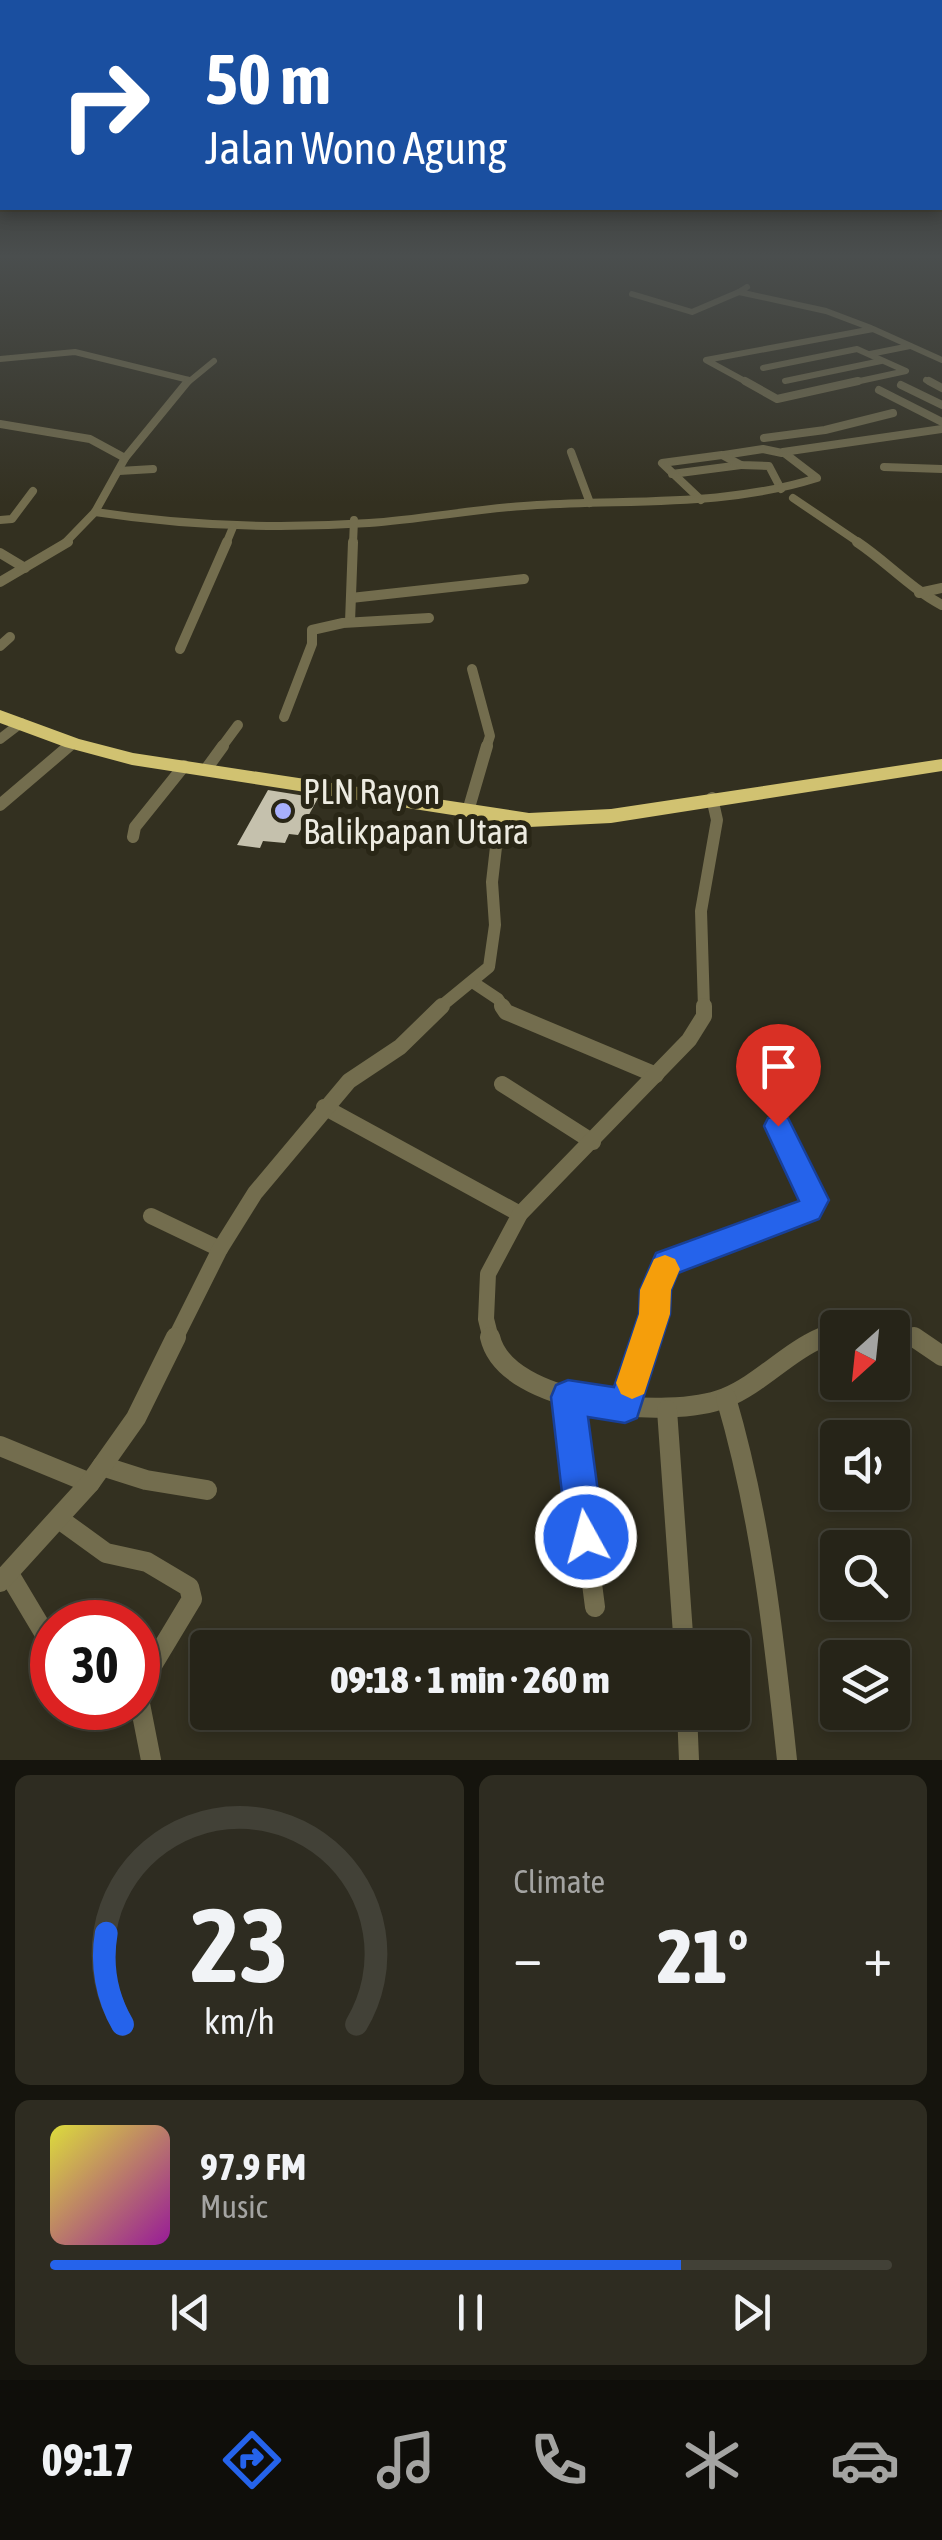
<!DOCTYPE html>
<meta charset="utf-8">
<style>
body{margin:0;font-family:"Asap Condensed",sans-serif;background:#2e2c21;color:#f1f3f6;height:100vh;display:flex;flex-direction:column;font-size:38px;white-space:nowrap}
*{box-sizing:border-box;margin:0}
p{font-size:32px;color:#a4a4a2}
.icon{flex:none;width:55px;height:55px;fill:none;stroke:currentColor;stroke-width:2;stroke-linecap:round;stroke-linejoin:round}
.map{position:relative;height:1760px;overflow:hidden}
.details{display:flex;flex-direction:column;gap:15px;padding:15px;background:#15140d;flex:1}
.details>*{flex:none}
.hud{position:absolute;left:0px;top:0px;width:942px;height:210px;box-shadow:0 5px 15px #0003,0 0 0 2px #424137;background:#1a4fa0;color:#fff;overflow:hidden}
.needle{width:65px;rotate:207deg}
.fabs{position:absolute;left:820px;top:1310px;display:grid;gap:20px}
.fabs a{display:grid;place-items:center;width:90px;height:90px;border-radius:10px;background:#262418;box-shadow:0 5px 15px #0003,0 0 0 2px #424137;font-size:50px}
.speed{position:absolute;left:30px;top:1600px;display:flex;gap:20px;font-size:50px;font-weight:700;text-align:center}
.speed>*{display:grid;place-content:center;width:130px;height:130px;border-radius:50%;background:#262418;box-shadow:0 5px 15px #0003,0 0 0 2px #424137;line-height:1}
.speed .limit{border:15px solid #d22;background:#fff;color:#111}
.pin{position:absolute;display:grid;place-items:center;width:85px;height:85px;color:#fff;margin:-102px -42px;border-radius:50% 50% 50% 0;rotate:-45deg;box-shadow:0 0 10px #0007}
.pin .icon{rotate:45deg}
.me{position:absolute;width:110px;margin:-55px;rotate:353deg;stroke-linejoin:round;filter:drop-shadow(0 0 8px #0008)}
.turn{display:flex;align-items:center;gap:35px;height:210px;padding:0 40px;font-size:45px}
.turn .icon{width:130px;height:130px;stroke-width:2.5}
.turn b{display:block;font-size:70px;line-height:85px}
.big{font-size:75px;font-weight:800;line-height:1.1}
.details .widget{flex:1;display:flex;flex-direction:column;justify-content:center;gap:15px;min-width:0;padding:0 35px;border-radius:15px;background:#2e2c21}
.details .dial{align-items:center;gap:0}
.dial svg{height:260px;overflow:visible;fill:none;stroke:#424137;stroke-width:7;stroke-linecap:round;text-anchor:middle}
.dial text{fill:#f1f3f6;stroke:none}
.song{display:flex;align-items:center;gap:30px}
.cover{width:120px;height:120px;border-radius:15px;background:linear-gradient(135deg,hsl(60 70% 55%),hsl(300 70% 35%))}
.played{height:10px;border-radius:5px;background:linear-gradient(90deg,#2563eb 75%,#424137 75%)}
.keys{display:flex;justify-content:space-around;direction:ltr}
.heat{display:flex;justify-content:space-between;align-items:center;font-size:55px;direction:ltr}
.details .tiles{flex:1;display:grid;gap:15px;grid-template-columns:1fr 1fr}
.widget:last-child{grid-column:span 2}
.trip{position:absolute;left:190px;top:1630px;width:560px;height:100px;border-radius:10px;background:#262418;box-shadow:0 5px 15px #0003,0 0 0 2px #424137;font-weight:800;line-height:100px;text-align:center}
.tab-bar{display:flex;height:160px;justify-content:space-around;align-items:center;background:#0f0e0a;color:#a4a4a2}
.tab-bar .icon{width:70px;height:70px}
.tab-bar .active{color:#2563eb}
.tab-bar b{font-size:45px;color:#f1f3f6}
.map>svg:first-child{display:block}
</style>
<div class="map">
<svg width="942" height="1760" viewBox="0 0 942 1760">
<rect width="100%" height="100%" fill="#333020"/>
<polygon fill="#c5c1ad" points="268,790 318,798 298,835 289,834 285,843 263,841 260,848 237,845"/>
<g fill="none" stroke-linecap="round" stroke-linejoin="round">
<g stroke="#736d4e" stroke-width="6">
<polyline points="747,287 739,292 826,311 871,328"/>
<polyline points="632,294 692,312 739,292"/>
<polyline points="870,354 910,346"/>
<polyline points="0,359 75,352 189,380"/>
<polyline points="763,368 857,349 906,371 846,384"/>
<polyline points="926,380 934,384"/>
<polyline points="785,381 881,361"/>
<polyline points="186,384 214,361"/>
<polyline points="750,384 706,360 873,329 942,360"/>
</g>
<g stroke="#736d4e" stroke-width="8">
<polyline points="745,381 777,399 858,381"/>
<polyline points="929,381 942,388"/>
<polyline points="901,385 942,405"/>
<polyline points="879,390 942,422"/>
<polyline points="0,424 90,439 125,458"/>
<polyline points="764,438 825,430 893,413"/>
<polyline points="571,452 590,503"/>
<polyline points="724,455 763,449 782,453"/>
<polyline points="884,467 942,469"/>
<polyline points="119,471 153,469"/>
<polyline points="672,474 741,465"/>
<polyline points="793,498 861,544"/>
<polyline points="701,500 662,463 722,455 741,465 769,466 781,489"/>
<path d="M95,512C186,526 278,529 369,523C425,519 481,508 537,505C632,499 725,507 817,478L783,452L942,429"/>
<polyline points="0,520 12,519 33,491"/>
<polyline points="64,544 95,512 125,458 188,381"/>
<polyline points="226,544 233,527"/>
<polyline points="353,544 354,520"/>
</g>
<g stroke="#736d4e" stroke-width="10">
<path d="M857,542C887,562 910,588 942,605"/>
<polyline points="0,553 25,568"/>
<polyline points="0,582 68,542"/>
<polyline points="919,593 942,588"/>
<polyline points="351,598 524,579"/>
<polyline points="350,622 353,542"/>
<polyline points="0,646 10,637"/>
<polyline points="180,649 227,542"/>
<polyline points="472,669 490,736 486,748"/>
<polyline points="284,717 312,644 312,630 343,623 429,618"/>
<polyline points="0,739 21,723"/>
<polyline points="66,748 72,743"/>
<polyline points="221,748 238,725"/>
</g>
<g stroke="#736d4e" stroke-width="12">
<polyline points="207,768 223,746"/>
<polyline points="0,805 69,746"/>
<polyline points="468,811 487,746"/>
<polyline points="133,837 135,827 184,766"/>
<polyline points="474,983 498,999 504,1008"/>
<polyline points="439,1008 489,967 495,925 492,882 496,847 512,819"/>
<polyline points="704,1008 701,911 717,820 712,798"/>
</g>
<g stroke="#736d4e" stroke-width="16">
<polyline points="502,1006 506,1012 656,1075"/>
<polyline points="502,1084 593,1142"/>
<polyline points="324,1107 520,1214"/>
<polyline points="151,1216 220,1249"/>
<polyline points="845,1328 886,1328"/>
<polyline points="892,1330 919,1339"/>
<polyline points="175,1339 220,1249 255,1193 349,1081 400,1047 442,1006"/>
<polyline points="491,1339 486,1319 488,1274 520,1214 689,1040 704,1016 704,1006"/>
<path d="M647,1339C655,1313 656,1289 667,1263L809,1210L815,1199L778,1126"/>
<polyline points="817,1339 838,1331"/>
</g>
<g stroke="#736d4e" stroke-width="20">
<path d="M490,1337C506,1407 670,1420 725,1398C760,1384 787,1352 823,1337"/>
<polyline points="914,1337 942,1356"/>
<polyline points="568,1397 595,1607"/>
<path d="M726,1398C761,1517 774,1637 787,1760"/>
<polyline points="625,1406 648,1337"/>
<polyline points="667,1410 684,1648"/>
<polyline points="0,1446 90,1483"/>
<polyline points="102,1466 146,1480 207,1490"/>
<polyline points="59,1519 106,1553 147,1562 189,1587 192,1599 142,1682 140,1704 151,1760"/>
<polyline points="9,1574 52,1646"/>
<polyline points="0,1582 90,1483 136,1418 176,1337"/>
<polyline points="687,1712 689,1760"/>
</g>
<polygon fill="#d1c271" fill-rule="evenodd" points="0,710 79,739 133,753 529,813 611,809 942,759 942,771 611,823 529,827 132,765 65,747 0,723"/>
</g>
<linearGradient id="sky" x2="0" y2="1"><stop stop-color="#1c1a12"/><stop offset="0.51" stop-color="#4a4e4e"/><stop offset="1" stop-color="#4a4e4e" stop-opacity="0"/></linearGradient>
<rect width="942" height="503" fill="url(#sky)"/>
<polygon fill="#2563eb" stroke="#184099" stroke-width="2.5" points="778,1115 788,1118 829,1200 819,1219 678,1273 671,1290 670,1314 637,1418 625,1423 588,1417 604,1537 599,1550 586,1555 573,1550 567,1537 551,1397 556,1385 568,1380 614,1387 639,1314 640,1290 656,1253 799,1201 764,1126 768,1118"/>
<polygon fill="#f59e0b" points="665,1255 675,1259 680,1269 671,1290 670,1314 644,1394 632,1399 621,1394 616,1383 639,1314 640,1290 654,1259"/>
<circle fill="#a8b0fc" stroke="#292616" stroke-width="4" cx="283" cy="811" r="10"/>
<g text-anchor="middle" dominant-baseline="central" stroke-width="10" stroke-linejoin="round" paint-order="stroke">
<g font-size="35" fill="#edebe1" stroke="#292616" text-anchor="start">
<text x="303" y="791">PLN Rayon<tspan x="303" dy="40">Balikpapan Utara</tspan></text>
</g>
</g>
</svg>
<div class="fabs">
<a><svg class="needle" viewBox="-14 -14 28 28"><path d="M0-13l5 13h-10z" fill="#e53935"/><path d="M0 13l5-13h-10z" fill="#a4a4a2"/></svg></a>
<a><svg class="icon" aria-label="sound" viewBox="0 0 24 24"><path d="M4 9h4l5-4v14l-5-4H4zM17 9q2 3 0 6"/></svg></a>
<a><svg class="icon" aria-label="search" viewBox="0 0 24 24"><circle cx="10" cy="10" r="6"/><path d="M15 15l6 6"/></svg></a>
<a><svg class="icon" aria-label="layers" viewBox="0 0 24 24"><path d="M12 4l9 5-9 5-9-5zM3 14l9 5 9-5"/></svg></a>
</div>
<div class="speed"><div class="limit">30</div></div>
<div class="pin" style="left:778px;top:1126px;background:#d93025"><svg class="icon" aria-label="arrive" viewBox="0 0 24 24"><path d="M6 21V4h12l-3 4 3 4H6"/></svg></div>
<svg class="me" style="left:586px;top:1537px" viewBox="-20 -20 40 40"><circle r="17" fill="#2563eb" stroke="#fff" stroke-width="3"/><path d="M0-11L8 9 0 5-8 9z" fill="#fff"/></svg>
<div class="trip">09:18 · 1 min · 260 m</div>
<div class="hud">
<div class="turn"><svg class="icon" aria-label="right" viewBox="0 0 24 24"><path d="M7 20v-9h11M14 6l5 5-5 5"/></svg><div><b>50 m</b>Jalan Wono Agung</div></div>
</div>
</div>
<section class="details">
<div class="tiles">
<div class="widget dial"><svg viewBox="0 0 100 80">
<path d="M14 69A42 42 0 1 1 86 69"/>
<path d="M14 69A42 42 0 0 1 9 41" stroke="#2563eb"/>
<text x="50" y="56" font-size="32" font-weight="700">23</text>
<text x="50" y="72" font-size="11">km/h</text>
</svg></div>
<div class="widget"><p>Climate</p>
<div class="heat"><a>−</a><b class="big">21°</b><a>+</a></div>
</div>
<div class="widget">
<div class="song"><i class="cover"></i><div><b>97.9 FM</b><p>Music</p></div></div>
<div class="played"></div>
<div class="keys"><svg class="icon" aria-label="previous" viewBox="0 0 24 24"><path d="M18 5L8 12l10 7zM5 5v14"/></svg><svg class="icon" aria-label="pause" viewBox="0 0 24 24"><path d="M8 5v14M16 5v14"/></svg><svg class="icon" aria-label="next" viewBox="0 0 24 24"><path d="M6 5l10 7-10 7zM19 5v14"/></svg></div>
</div>
</div>
</section>
<nav class="tab-bar">
<b>09:17</b>
<svg class="icon active" aria-label="directions" viewBox="0 0 24 24"><path d="M12 3l9 9-9 9-9-9zM9 14v-3h6M13 9l2 2-2 2"/></svg>
<svg class="icon" aria-label="music" viewBox="0 0 24 24"><path d="M9 18V5l10-2v13"/><circle cx="6" cy="18" r="3"/><circle cx="16" cy="16" r="3"/></svg>
<svg class="icon" aria-label="phone" viewBox="0 0 24 24"><path d="M5 4h4l2 5-3 2q2 4 5 5l2-3 5 2v4C11 20 4 13 5 4z"/></svg>
<svg class="icon" aria-label="climate" viewBox="0 0 24 24"><path d="M12 3v18M4 7l16 10M4 17L20 7"/></svg>
<svg class="icon" aria-label="car" viewBox="0 0 24 24"><path d="M5 17H2v-5l4-1 3-4h7l3 4 3 1v5h-3M9 17h6M6 11h13"/><circle cx="7" cy="17" r="2"/><circle cx="17" cy="17" r="2"/></svg>
</nav>
